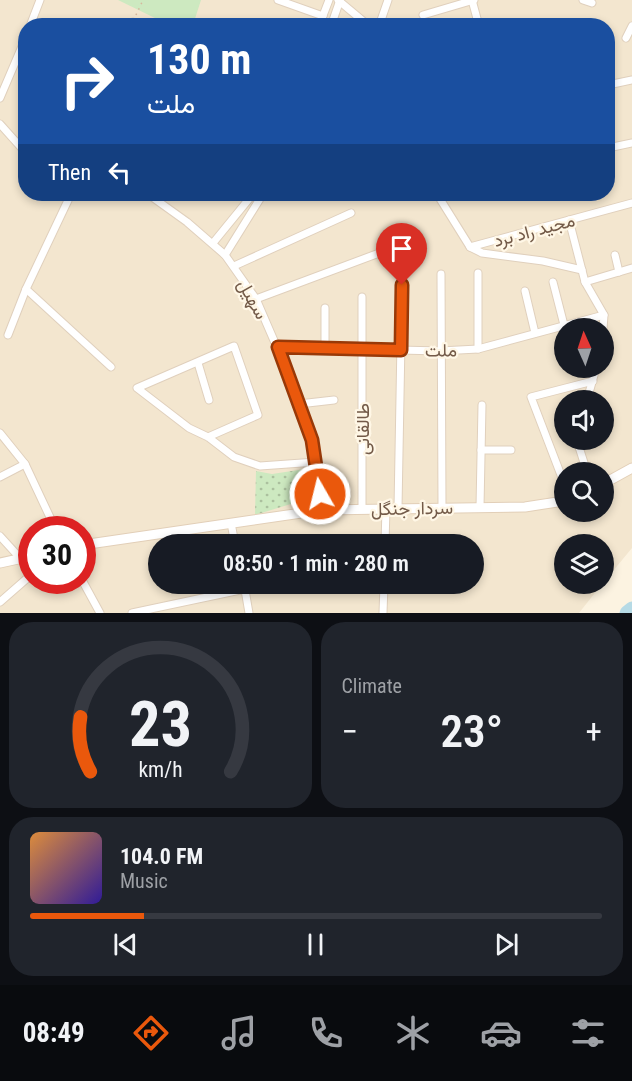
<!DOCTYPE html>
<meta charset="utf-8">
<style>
body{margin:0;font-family:"Roboto Condensed",Vazirmatn,sans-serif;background:#20242c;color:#f1f3f6;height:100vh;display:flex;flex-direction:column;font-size:22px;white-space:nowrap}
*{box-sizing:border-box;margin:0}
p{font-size:20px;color:#9ea1a6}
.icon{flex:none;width:33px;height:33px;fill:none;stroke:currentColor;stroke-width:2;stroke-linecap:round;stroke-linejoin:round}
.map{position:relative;height:613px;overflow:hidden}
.side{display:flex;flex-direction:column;gap:9px;padding:9px;background:#0d0f14;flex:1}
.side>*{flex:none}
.banner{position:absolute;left:18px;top:18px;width:597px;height:183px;border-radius:24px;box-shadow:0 3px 9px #0003;background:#1a4fa0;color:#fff;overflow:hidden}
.needle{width:39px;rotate:357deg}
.fabs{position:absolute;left:554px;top:318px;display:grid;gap:12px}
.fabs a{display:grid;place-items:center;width:60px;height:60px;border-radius:50%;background:#171b24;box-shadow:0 3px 9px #0003;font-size:30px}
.speed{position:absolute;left:18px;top:516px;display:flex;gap:12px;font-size:30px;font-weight:700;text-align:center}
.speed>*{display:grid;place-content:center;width:78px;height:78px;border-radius:50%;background:#171b24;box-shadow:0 3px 9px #0003;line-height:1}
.speed .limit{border:9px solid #d22;background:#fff;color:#111}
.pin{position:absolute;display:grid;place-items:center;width:51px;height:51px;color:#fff;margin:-62px -26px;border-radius:50% 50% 50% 0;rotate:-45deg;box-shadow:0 0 6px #0007}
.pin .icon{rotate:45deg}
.me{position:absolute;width:66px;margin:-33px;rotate:352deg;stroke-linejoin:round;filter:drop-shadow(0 0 4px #0008)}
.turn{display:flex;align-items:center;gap:21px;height:126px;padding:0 30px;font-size:27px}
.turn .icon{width:78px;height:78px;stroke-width:2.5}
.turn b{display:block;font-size:42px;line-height:51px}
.then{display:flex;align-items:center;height:57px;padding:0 30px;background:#0003;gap:12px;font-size:22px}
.big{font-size:45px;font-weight:600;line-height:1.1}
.side .tile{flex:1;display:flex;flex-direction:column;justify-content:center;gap:9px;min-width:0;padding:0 21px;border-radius:24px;background:#20242c}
.side .dial{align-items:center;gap:0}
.dial svg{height:156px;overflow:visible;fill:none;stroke:#363941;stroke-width:7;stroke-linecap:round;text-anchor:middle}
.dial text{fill:#f1f3f6;stroke:none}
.song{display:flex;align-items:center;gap:18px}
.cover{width:72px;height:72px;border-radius:9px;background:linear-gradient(135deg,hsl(30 70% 55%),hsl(250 70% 35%))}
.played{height:6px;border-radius:3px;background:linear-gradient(90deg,#ea580c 20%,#363941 20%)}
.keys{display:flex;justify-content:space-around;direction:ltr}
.heat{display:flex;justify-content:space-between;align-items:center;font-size:33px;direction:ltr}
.side .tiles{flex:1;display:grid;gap:9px;grid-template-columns:1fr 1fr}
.tile:last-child{grid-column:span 2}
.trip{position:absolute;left:148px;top:534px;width:336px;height:60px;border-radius:30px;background:#171b24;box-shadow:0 3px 9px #0003;font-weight:600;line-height:60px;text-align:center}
.menu{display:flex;height:96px;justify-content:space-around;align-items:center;background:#090b0e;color:#9ea1a6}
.menu .icon{width:42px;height:42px}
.menu .active{color:#ea580c}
.menu b{font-size:27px;color:#f1f3f6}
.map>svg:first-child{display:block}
</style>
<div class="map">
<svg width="632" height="613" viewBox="0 0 632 613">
<defs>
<pattern id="park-dots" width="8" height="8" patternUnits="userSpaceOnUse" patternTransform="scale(1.5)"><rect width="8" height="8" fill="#cde9c0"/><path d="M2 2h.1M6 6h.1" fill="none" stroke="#abc09e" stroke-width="1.8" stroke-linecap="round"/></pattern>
</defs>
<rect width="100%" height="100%" fill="#fcf3e1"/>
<path fill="#f3e6cf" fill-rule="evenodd" d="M0,0H632V548L603,583V544H564V584H602L579,613H0ZM26,26H608V194H26ZM564,328H603V368H564ZM564,400H603V440H564ZM564,472H603V512H564ZM32,530H82V580H32ZM159,544H474V584H159Z"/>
<polygon fill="#cde9c0" points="118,0 201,0 193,25 162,26 159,20"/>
<polygon fill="url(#park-dots)" points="312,468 318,478 320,495 255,515 256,471 272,474"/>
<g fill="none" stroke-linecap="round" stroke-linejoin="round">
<polyline stroke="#b6dae5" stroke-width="15" points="627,613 632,609"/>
<defs>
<g id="minor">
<polyline points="278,0 323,16"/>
<polyline points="338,0 369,26"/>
<polyline points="472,0 479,26"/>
<polyline points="583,0 592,3"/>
<polyline points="423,15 474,0"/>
<polyline points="87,24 90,26"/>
<polyline points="30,26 40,0"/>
<polyline points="131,26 133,22"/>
<polyline points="319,26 329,0"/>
<polyline points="331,26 340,0"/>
<polyline points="379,26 388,0"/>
<polyline points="626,38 632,26"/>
<polyline points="608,85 632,80"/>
<polyline points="0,98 26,37"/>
<polyline points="0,124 26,153"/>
<polyline points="608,148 632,143"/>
<polyline points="148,194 187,222 225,255 256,299 285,366 312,440 322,510"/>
<polyline points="437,194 470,247 482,253 543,261 582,270"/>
<polyline points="569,220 585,282 604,315 603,329"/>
<polyline points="213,243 253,194"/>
<polyline points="470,247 632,203"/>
<polyline points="225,255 263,194"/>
<polyline points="615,255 619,272"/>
<polyline points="234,266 351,213"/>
<polyline points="441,274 442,507"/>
<polyline points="553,282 564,325"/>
<polyline points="585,282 632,268"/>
<polyline points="26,289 111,367"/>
<polyline points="525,291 535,333"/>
<polyline points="362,297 362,509"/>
<polyline points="256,299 406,243"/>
<polyline points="325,308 325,347"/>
<polyline points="8,335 26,289 71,194"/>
<polyline points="278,347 440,351 478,349 604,315"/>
<polyline points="478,349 478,273"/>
<polyline points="198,363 209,400"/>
<polyline points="587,400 596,368"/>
<polyline points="299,404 334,400"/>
<polyline points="0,433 25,464"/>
<polyline points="208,437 258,415 234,346 137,388 189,428 208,437 234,457 260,466 316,462"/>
<polyline points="580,440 579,447 587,472"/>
<polyline points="481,450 511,450"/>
<polyline points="0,477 25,464 56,530"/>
<polyline points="564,483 531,397 593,381"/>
<polyline points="480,507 482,405"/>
<polyline points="398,508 402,285"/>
<polyline points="231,523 235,544"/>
<polyline points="0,536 20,558"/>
<polyline points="385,544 386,508"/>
<polyline points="82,580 100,613"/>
<polyline points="244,584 249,613"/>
<polyline points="0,602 32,574"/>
<polyline points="132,613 245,589 281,584"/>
<polyline points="383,613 384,584"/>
</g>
<g id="secondary">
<polyline points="603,484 632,468"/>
<polyline points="82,545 322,510 525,507 564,501"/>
<polyline points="0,563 32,556"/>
</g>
</defs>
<use href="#minor" stroke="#e0d0bd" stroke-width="9"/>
<use href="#secondary" stroke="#e2cfb8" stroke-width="11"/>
<polyline stroke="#d6b79c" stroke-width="1.5" stroke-dasharray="1.5 4.5" stroke-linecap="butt" points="136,15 143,0"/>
<use href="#minor" stroke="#fff" stroke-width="7"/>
<use href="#secondary" stroke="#fff" stroke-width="9"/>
</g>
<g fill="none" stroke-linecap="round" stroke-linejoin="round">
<defs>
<polyline id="route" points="320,494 312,440 278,347 401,350 402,285"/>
</defs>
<use href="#route" stroke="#983908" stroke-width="15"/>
<use href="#route" stroke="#ea580c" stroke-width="10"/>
</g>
<g text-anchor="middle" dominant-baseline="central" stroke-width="4.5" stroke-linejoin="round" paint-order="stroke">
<g font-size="18" fill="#735a48" stroke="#fff7e6">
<text transform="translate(534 230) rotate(-15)">مجید راد برد</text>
<text transform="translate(253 299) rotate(61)">سهیل</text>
<text transform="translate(441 350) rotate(-1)">ملت</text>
<text transform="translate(362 429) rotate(-90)">طالقانی</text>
<text transform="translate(412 508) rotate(-1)">سردار جنگل</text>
</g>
</g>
</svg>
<div class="fabs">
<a><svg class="needle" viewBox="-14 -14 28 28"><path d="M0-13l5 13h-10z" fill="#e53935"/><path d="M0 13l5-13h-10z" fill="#9ea1a6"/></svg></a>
<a><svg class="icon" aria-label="sound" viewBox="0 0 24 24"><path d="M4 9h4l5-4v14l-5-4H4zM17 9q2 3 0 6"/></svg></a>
<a><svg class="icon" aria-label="search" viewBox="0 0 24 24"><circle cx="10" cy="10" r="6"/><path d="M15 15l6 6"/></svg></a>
<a><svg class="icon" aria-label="layers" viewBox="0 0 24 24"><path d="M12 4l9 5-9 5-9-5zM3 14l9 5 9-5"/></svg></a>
</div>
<div class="speed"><div class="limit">30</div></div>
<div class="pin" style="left:402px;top:285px;background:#d93025"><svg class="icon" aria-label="arrive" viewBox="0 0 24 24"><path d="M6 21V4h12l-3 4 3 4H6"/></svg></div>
<svg class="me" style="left:320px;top:494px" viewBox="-20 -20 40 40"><circle r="17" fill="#ea580c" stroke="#fff" stroke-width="3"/><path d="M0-11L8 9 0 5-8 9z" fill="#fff"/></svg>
<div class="trip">08:50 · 1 min · 280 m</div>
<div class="banner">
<div class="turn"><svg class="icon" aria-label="right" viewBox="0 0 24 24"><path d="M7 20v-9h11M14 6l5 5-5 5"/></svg><div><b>130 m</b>ملت</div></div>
<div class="then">Then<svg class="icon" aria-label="left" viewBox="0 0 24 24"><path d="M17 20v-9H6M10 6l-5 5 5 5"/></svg></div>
</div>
</div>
<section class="side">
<div class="tiles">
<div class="tile dial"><svg viewBox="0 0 100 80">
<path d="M14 69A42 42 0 1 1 86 69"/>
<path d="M14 69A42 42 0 0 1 9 41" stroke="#ea580c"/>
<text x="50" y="56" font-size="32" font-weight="700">23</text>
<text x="50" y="72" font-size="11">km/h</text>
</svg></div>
<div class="tile"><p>Climate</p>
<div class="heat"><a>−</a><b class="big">23°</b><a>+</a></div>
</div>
<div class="tile">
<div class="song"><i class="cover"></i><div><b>104.0 FM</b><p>Music</p></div></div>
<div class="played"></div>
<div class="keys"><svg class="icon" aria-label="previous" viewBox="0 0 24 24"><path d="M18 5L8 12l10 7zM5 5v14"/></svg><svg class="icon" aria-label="pause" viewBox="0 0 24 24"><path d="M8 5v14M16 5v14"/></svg><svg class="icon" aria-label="next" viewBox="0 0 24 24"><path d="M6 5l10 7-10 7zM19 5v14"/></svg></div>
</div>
</div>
</section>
<nav class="menu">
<b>08:49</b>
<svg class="icon active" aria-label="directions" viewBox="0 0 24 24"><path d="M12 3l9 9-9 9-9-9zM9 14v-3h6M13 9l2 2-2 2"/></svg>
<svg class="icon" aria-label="music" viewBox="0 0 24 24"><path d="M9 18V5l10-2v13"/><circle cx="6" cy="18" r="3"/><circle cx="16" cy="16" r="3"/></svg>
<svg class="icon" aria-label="phone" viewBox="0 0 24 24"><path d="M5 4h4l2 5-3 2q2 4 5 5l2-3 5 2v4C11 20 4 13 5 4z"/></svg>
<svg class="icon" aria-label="climate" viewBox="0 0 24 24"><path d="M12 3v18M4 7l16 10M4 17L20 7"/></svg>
<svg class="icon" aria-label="car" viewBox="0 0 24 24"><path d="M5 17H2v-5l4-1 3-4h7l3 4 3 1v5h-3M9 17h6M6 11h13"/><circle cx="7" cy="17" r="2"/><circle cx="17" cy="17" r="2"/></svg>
<svg class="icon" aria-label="filters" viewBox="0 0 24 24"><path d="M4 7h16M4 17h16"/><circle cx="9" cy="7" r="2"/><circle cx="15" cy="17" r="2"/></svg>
</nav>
